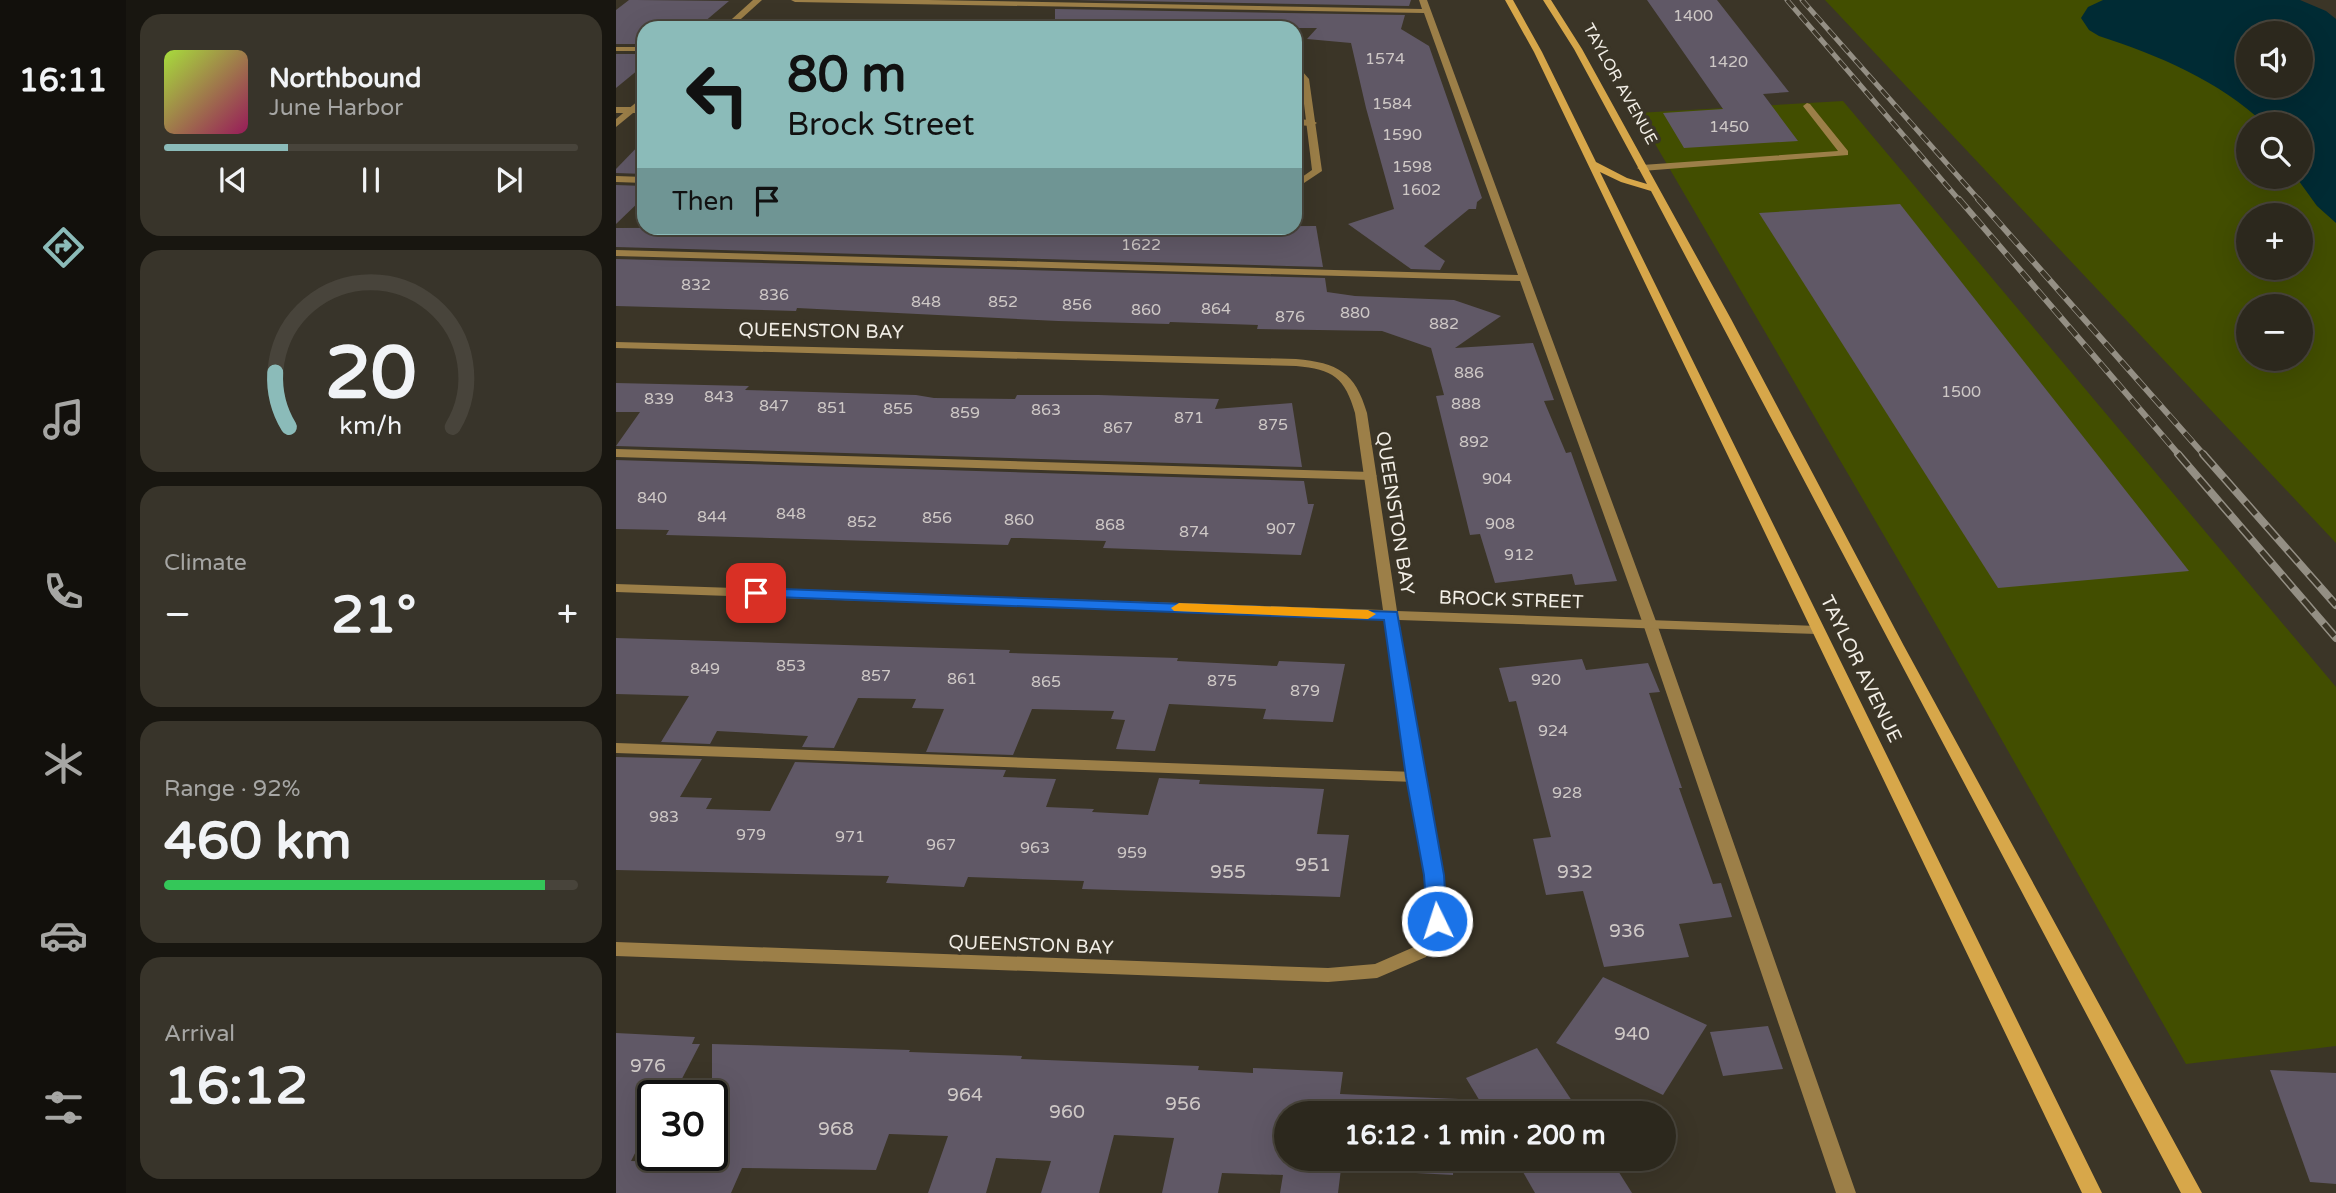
<!DOCTYPE html>
<meta charset="utf-8">
<style>
body{margin:0;font-family:"Varela Round",sans-serif;background:#38342a;color:#f1f3f6;height:100vh;display:flex;flex-direction:column;font-size:26px;white-space:nowrap}
*{box-sizing:border-box;margin:0}
p{font-size:23px;color:#a6a6a4}
.icon{flex:none;width:38px;height:38px;fill:none;stroke:currentColor;stroke-width:2;stroke-linecap:round;stroke-linejoin:round}
.map{position:relative;flex:1;overflow:hidden}
.drawer{display:flex;flex-direction:column;gap:14px;padding:14px;background:#181610;width:490px}
.drawer>*{flex:none}
.top-card{position:absolute;left:21px;top:21px;width:665px;height:214px;border-radius:21px;box-shadow:0 7px 28px #0002,0 0 0 2px #48443b;background:#8bbbb9;color:#111;overflow:hidden}
.tools{position:absolute;left:1620px;top:21px;display:grid;gap:14px}
.tools a{display:grid;place-items:center;width:77px;height:77px;border-radius:50%;background:#2c281d;box-shadow:0 7px 28px #0002,0 0 0 2px #48443b;font-size:35px}
.speed{position:absolute;left:21px;top:1080px;display:flex;gap:14px;font-size:35px;font-weight:700;text-align:center}
.speed>*{display:grid;place-content:center;width:91px;height:91px;border-radius:50%;background:#2c281d;box-shadow:0 7px 28px #0002,0 0 0 2px #48443b;line-height:1}
.speed .limit{border:4px solid #111;border-radius:10px;background:#fff;color:#111}
.pin{position:absolute;display:grid;place-items:center;width:60px;height:60px;color:#fff;margin:-30px;border-radius:14px;box-shadow:0 4px 10px #0006}
.me{position:absolute;width:77px;margin:-38px;rotate:356deg;stroke-linejoin:round;filter:drop-shadow(0 0 5px #0008)}
.turn{display:flex;align-items:center;gap:24px;height:147px;padding:0 35px;font-size:32px}
.turn .icon{width:91px;height:91px;stroke-width:2.5}
.turn b{display:block;font-size:49px;line-height:60px}
.then{display:flex;align-items:center;height:66px;padding:0 35px;background:#0003;gap:14px;font-size:26px}
.big{font-size:52px;font-weight:700;line-height:1.1}
.drawer .widget{flex:1;display:flex;flex-direction:column;justify-content:center;gap:10px;min-width:0;padding:0 24px;border-radius:21px;background:#38342a}
.drawer .dial{align-items:center;gap:0}
.dial svg{height:182px;overflow:visible;fill:none;stroke:#48443b;stroke-width:7;stroke-linecap:round;text-anchor:middle}
.dial text{fill:#f1f3f6;stroke:none}
.song{display:flex;align-items:center;gap:21px}
.cover{width:84px;height:84px;border-radius:10px;background:linear-gradient(135deg,hsl(80 70% 55%),hsl(330 70% 35%))}
.played{height:7px;border-radius:4px;background:linear-gradient(90deg,#8bbbb9 30%,#48443b 30%)}
.keys{display:flex;justify-content:space-around;direction:ltr}
.heat{display:flex;justify-content:space-between;align-items:center;font-size:38px;direction:ltr}
.charge{height:10px;border-radius:5px;background:linear-gradient(90deg,#34c759 92%,#48443b 0)}
.trip{position:absolute;left:658px;top:1101px;width:402px;height:70px;border-radius:35px;background:#2c281d;box-shadow:0 7px 28px #0002,0 0 0 2px #48443b;font-weight:700;line-height:70px;text-align:center}
main{display:flex;flex:1;min-height:0}
.menu{display:flex;flex-direction:column;width:126px;justify-content:space-around;align-items:center;background:#12100c;color:#a6a6a4}
.menu .icon{width:49px;height:49px}
.menu .selected{color:#8bbbb9}
.menu b{font-size:32px;color:#f1f3f6}
.map>svg:first-child{display:block}
</style>
<main>
<nav class="menu">
<b>16:11</b>
<svg class="icon selected" aria-label="directions" viewBox="0 0 24 24"><path d="M12 3l9 9-9 9-9-9zM9 14v-3h6M13 9l2 2-2 2"/></svg>
<svg class="icon" aria-label="music" viewBox="0 0 24 24"><path d="M9 18V5l10-2v13"/><circle cx="6" cy="18" r="3"/><circle cx="16" cy="16" r="3"/></svg>
<svg class="icon" aria-label="phone" viewBox="0 0 24 24"><path d="M5 4h4l2 5-3 2q2 4 5 5l2-3 5 2v4C11 20 4 13 5 4z"/></svg>
<svg class="icon" aria-label="climate" viewBox="0 0 24 24"><path d="M12 3v18M4 7l16 10M4 17L20 7"/></svg>
<svg class="icon" aria-label="car" viewBox="0 0 24 24"><path d="M5 17H2v-5l4-1 3-4h7l3 4 3 1v5h-3M9 17h6M6 11h13"/><circle cx="7" cy="17" r="2"/><circle cx="17" cy="17" r="2"/></svg>
<svg class="icon" aria-label="filters" viewBox="0 0 24 24"><path d="M4 7h16M4 17h16"/><circle cx="9" cy="7" r="2"/><circle cx="15" cy="17" r="2"/></svg>
</nav>
<section class="drawer">
<div class="widget">
<div class="song"><i class="cover"></i><div><b>Northbound</b><p>June Harbor</p></div></div>
<div class="played"></div>
<div class="keys"><svg class="icon" aria-label="previous" viewBox="0 0 24 24"><path d="M18 5L8 12l10 7zM5 5v14"/></svg><svg class="icon" aria-label="pause" viewBox="0 0 24 24"><path d="M8 5v14M16 5v14"/></svg><svg class="icon" aria-label="next" viewBox="0 0 24 24"><path d="M6 5l10 7-10 7zM19 5v14"/></svg></div>
</div>
<div class="widget dial"><svg viewBox="0 0 100 80">
<path d="M14 69A42 42 0 1 1 86 69"/>
<path d="M14 69A42 42 0 0 1 8 45" stroke="#8bbbb9"/>
<text x="50" y="56" font-size="32" font-weight="700">20</text>
<text x="50" y="72" font-size="11">km/h</text>
</svg></div>
<div class="widget"><p>Climate</p>
<div class="heat"><a>−</a><b class="big">21°</b><a>+</a></div>
</div>
<div class="widget"><p>Range · 92%</p><b class="big">460 km</b><div class="charge"></div></div>
<div class="widget"><p>Arrival</p><b class="big">16:12</b></div>
</section>
<div class="map">
<svg width="1720" height="1193" viewBox="0 0 1720 1193">
<rect width="100%" height="100%" fill="#3b3527"/>
<g fill="#424e00" fill-rule="evenodd">
<path d="M1209,0H1674L1720,19V543ZM1633,33H1685V86H1633ZM1633,124H1685V177H1633ZM1633,215H1685V268H1633ZM1633,306H1685V359H1633Z"/>
<polygon points="1227,101 1720,687 1720,1046 1570,1064 1325,633 1021,113"/>
</g>
<path fill="#002b34" fill-rule="evenodd" d="M1487,0H1684L1710,11L1720,19V223L1701,206L1680,177H1685V124H1649C1603,81 1542,55 1483,36L1473,30L1465,18L1472,7ZM1633,33H1685V86H1633Z"/>
<g fill="#605866">
<polygon points="13,0 22,0 113,1 81,28 28,28 28,44 0,44 0,10"/>
<polygon points="457,0 795,0 793,6"/>
<polygon points="1031,0 1101,0 1173,92 1147,94 1182,141 1068,148 1047,113 1107,109"/>
<polygon points="439,9 789,15 785,29 813,46 866,198 861,202 860,209 853,209 808,246 829,261 824,270 795,269 732,224 778,209 750,108 735,43 691,39 701,28 439,28"/>
<polygon points="0,54 28,54 28,65 0,88"/>
<polygon points="28,140 28,174 0,173 0,169"/>
<polygon points="0,185 28,186 28,197 0,224"/>
<polygon points="1284,204 1573,571 1382,588 1143,213"/>
<polygon points="700,226 707,267 0,247 0,228"/>
<polygon points="0,259 709,278 711,292 739,296 838,300 885,316 839,348 917,343 938,400 928,401 950,453 955,452 1001,581 959,585 956,574 879,583 864,534 854,535 820,396 828,395 815,348 766,331 641,329 642,325 554,322 553,324 442,321 181,308 180,311 0,306"/>
<polygon points="0,383 133,386 129,390 300,395 318,398 399,399 401,395 483,395 603,399 599,409 676,403 686,467 0,446 24,412 0,412"/>
<polygon points="0,460 688,481 692,504 698,504 685,555 487,548 490,541 404,538 395,538 392,545 50,535 53,530 0,529"/>
<polygon points="0,638 394,650 393,653 562,658 561,661 661,666 663,661 729,664 717,722 647,719 650,709 553,704 539,751 500,749 509,720 495,719 498,711 416,709 397,755 310,752 328,709 296,708 300,699 242,698 218,748 186,747 192,736 101,731 94,744 45,742 73,696 0,694"/>
<polygon points="966,659 970,670 1032,663 1044,692 1033,693 1066,788 1063,788 1097,884 1105,883 1116,917 1063,924 1073,957 988,967 967,891 930,895 917,839 935,837 900,701 893,702 883,668"/>
<polygon points="0,757 86,759 64,797 96,798 90,809 154,811 179,762 390,770 387,777 440,779 430,807 478,809 476,812 532,815 543,778 584,780 583,784 708,789 701,834 733,835 724,897 466,889 468,881 352,877 348,887 270,883 273,876 0,870"/>
<polygon points="987,977 1091,1025 1047,1095 940,1043"/>
<polygon points="1152,1026 1167,1069 1107,1076 1094,1032"/>
<polygon points="0,1033 79,1037 76,1044 84,1044 57,1096 37,1096 37,1118 15,1161 96,1164 96,1044 294,1050 293,1052 406,1056 405,1059 583,1066 582,1070 637,1073 637,1068 727,1072 724,1094 843,1099 842,1113 670,1113 670,1158 838,1158 837,1175 725,1169 722,1193 664,1193 667,1175 606,1173 602,1193 546,1193 558,1138 498,1135 483,1193 425,1193 435,1161 380,1158 370,1193 312,1193 332,1136 273,1134 260,1170 126,1168 115,1193 0,1193"/>
<polygon points="921,1048 964,1113 871,1113 850,1078"/>
<polygon points="1654,1070 1720,1073 1720,1184 1694,1182"/>
<polygon points="899,1158 994,1158 1016,1193 919,1193"/>
</g>
<g fill="none" stroke-linecap="round" stroke-linejoin="round">
<g fill="#9c7f48" fill-rule="evenodd">
<polygon points="175,0 313,0 806,9 803,0 811,0 1041,624 1240,1193 1220,1193 1027,624 904,281 0,256 0,250 902,275 808,13 179,2"/>
<polygon points="1191,103 1194,104 1232,151 1232,155 1026,171 1021,168 1026,165 1222,151 1187,106"/>
<rect x="0" y="107" width="28" height="6"/>
<polygon points="679,119 696,120 701,123 696,126 679,125"/>
<polygon points="0,449 755,472 761,476 755,480 0,457"/>
<polygon points="0,743 799,772 805,773 807,777 805,781 799,782 0,753"/>
</g>
<g fill="#9c7f48" fill-rule="evenodd">
<polygon points="137,0 146,0 115,28 106,28"/>
<rect x="0" y="47" width="28" height="4"/>
<polygon points="679,63 693,79 706,171 679,189 679,182 696,170 685,79 679,72"/>
<polygon points="28,96 28,104 0,127 0,119"/>
<polygon points="0,176 28,177 28,183 0,182"/>
<path d="M0,342L680,359C722,363 739,372 751,413L781,611L1201,626L1208,630L1201,634L783,620L807,777L826,875L830,921L810,957L761,978L712,982L0,956V942L712,968L759,964L798,947L812,921L810,875L791,777L768,619L0,592V584L767,610L739,413C729,378 717,369 680,366L0,348Z"/>
</g>
<polygon fill="#d7a74a" fill-rule="evenodd" points="889,0 897,0 926,52 980,162 1011,178 1031,184 958,49 927,0 935,0 966,49 1115,319 1288,646 1586,1193 1565,1193 1035,191 1005,182 984,172 1486,1193 1466,1193 918,52"/>
<defs>
<g id="rail-far2">
<polyline points="1171,0 1344,201"/>
<polyline points="1186,0 1364,201"/>
</g>
<g id="rail-far1">
<polyline points="1343,199 1564,456"/>
<polyline points="1362,199 1589,456"/>
</g>
<g id="rail">
<polyline points="1562,454 1720,638"/>
<polyline points="1587,454 1720,605"/>
</g>
</defs>
<use href="#rail-far2" stroke="#948f84" stroke-width="5"/>
<use href="#rail-far1" stroke="#948f84" stroke-width="6"/>
<use href="#rail" stroke="#948f84" stroke-width="8"/>
<use href="#rail-far2" stroke="#3b3527" stroke-width="3.5" stroke-dasharray="10" stroke-linecap="butt"/>
<use href="#rail-far1" stroke="#3b3527" stroke-width="4.5" stroke-dasharray="12" stroke-linecap="butt"/>
<use href="#rail" stroke="#3b3527" stroke-width="5" stroke-dasharray="16" stroke-linecap="butt"/>
</g>
<polygon fill="#1a73e8" stroke="#114b97" stroke-width="2" points="140,588 781,612 828,875 831,921 828,926 821,929 814,926 811,921 808,875 790,777 768,620 134,596 132,593"/>
<polygon fill="#f59e0b" points="563,603 752,610 760,614 752,619 558,611 555,608"/>
<g text-anchor="middle" dominant-baseline="central" stroke-width="7" stroke-linejoin="round" paint-order="stroke">
<g font-size="16" fill="#cec8c6">
<text x="1077" y="16">1400</text>
<text x="769" y="59">1574</text>
<text x="1112" y="62">1420</text>
<text x="776" y="104">1584</text>
<text x="1113" y="127">1450</text>
<text x="786" y="135">1590</text>
<text x="796" y="167">1598</text>
<text x="805" y="190">1602</text>
<text x="525" y="245">1622</text>
<text x="80" y="285">832</text>
<text x="158" y="295">836</text>
<text x="310" y="302">848</text>
<text x="387" y="302">852</text>
<text x="461" y="305">856</text>
<text x="600" y="309">864</text>
<text x="530" y="310">860</text>
<text x="739" y="313">880</text>
<text x="674" y="317">876</text>
<text x="828" y="324">882</text>
<text x="853" y="373">886</text>
<text x="1345" y="392">1500</text>
<text x="103" y="397">843</text>
<text x="43" y="399">839</text>
<text x="850" y="404">888</text>
<text x="158" y="406">847</text>
<text x="216" y="408">851</text>
<text x="282" y="409">855</text>
<text x="430" y="410">863</text>
<text x="349" y="413">859</text>
<text x="573" y="418">871</text>
<text x="657" y="425">875</text>
<text x="502" y="428">867</text>
<text x="858" y="442">892</text>
<text x="881" y="479">904</text>
<text x="36" y="498">840</text>
<text x="175" y="514">848</text>
<text x="96" y="517">844</text>
<text x="321" y="518">856</text>
<text x="403" y="520">860</text>
<text x="246" y="522">852</text>
<text x="884" y="524">908</text>
<text x="494" y="525">868</text>
<text x="665" y="529">907</text>
<text x="578" y="532">874</text>
<text x="903" y="555">912</text>
<text x="175" y="666">853</text>
<text x="89" y="669">849</text>
<text x="260" y="676">857</text>
<text x="346" y="679">861</text>
<text x="930" y="680">920</text>
<text x="606" y="681">875</text>
<text x="430" y="682">865</text>
<text x="689" y="691">879</text>
<text x="937" y="731">924</text>
<text x="951" y="793">928</text>
<text x="48" y="817">983</text>
<text x="135" y="835">979</text>
<text x="234" y="837">971</text>
<text x="325" y="845">967</text>
<text x="419" y="848">963</text>
<text x="516" y="853">959</text>
</g>
<g font-size="16" fill="#f2eee6" stroke="#3b3527">
<text transform="translate(1004 84) rotate(61)">TAYLOR AVENUE</text>
</g>
<g font-size="19" fill="#f2eee6" stroke="#3b3527">
<text transform="translate(205 331) rotate(1)">QUEENSTON BAY</text>
<text transform="translate(779 513) rotate(81)">QUEENSTON BAY</text>
<text transform="translate(895 600) rotate(2)">BROCK STREET</text>
<text transform="translate(1245 669) rotate(64)">TAYLOR AVENUE</text>
<text transform="translate(415 945) rotate(2)">QUEENSTON BAY</text>
</g>
<g font-size="19" fill="#cec8c6">
<text x="697" y="865">951</text>
<text x="612" y="872">955</text>
<text x="959" y="872">932</text>
<text x="1011" y="931">936</text>
<text x="1016" y="1034">940</text>
<text x="32" y="1066">976</text>
<text x="349" y="1095">964</text>
<text x="567" y="1104">956</text>
<text x="451" y="1112">960</text>
<text x="220" y="1129">968</text>
</g>
</g>
</svg>
<div class="tools">
<a><svg class="icon" aria-label="sound" viewBox="0 0 24 24"><path d="M4 9h4l5-4v14l-5-4H4zM17 9q2 3 0 6"/></svg></a>
<a><svg class="icon" aria-label="search" viewBox="0 0 24 24"><circle cx="10" cy="10" r="6"/><path d="M15 15l6 6"/></svg></a>
<a>+</a>
<a>−</a>
</div>
<div class="speed"><div class="limit">30</div></div>
<div class="pin" style="left:140px;top:593px;background:#d93025"><svg class="icon" aria-label="arrive" viewBox="0 0 24 24"><path d="M6 21V4h12l-3 4 3 4H6"/></svg></div>
<svg class="me" style="left:821px;top:921px" viewBox="-20 -20 40 40"><circle r="17" fill="#1a73e8" stroke="#fff" stroke-width="3"/><path d="M0-11L8 9 0 5-8 9z" fill="#fff"/></svg>
<div class="trip">16:12 · 1 min · 200 m</div>
<div class="top-card">
<div class="turn"><svg class="icon" aria-label="left" viewBox="0 0 24 24"><path d="M17 20v-9H6M10 6l-5 5 5 5"/></svg><div><b>80 m</b>Brock Street</div></div>
<div class="then">Then<svg class="icon" aria-label="arrive" viewBox="0 0 24 24"><path d="M6 21V4h12l-3 4 3 4H6"/></svg></div>
</div>
</div>
</main>
